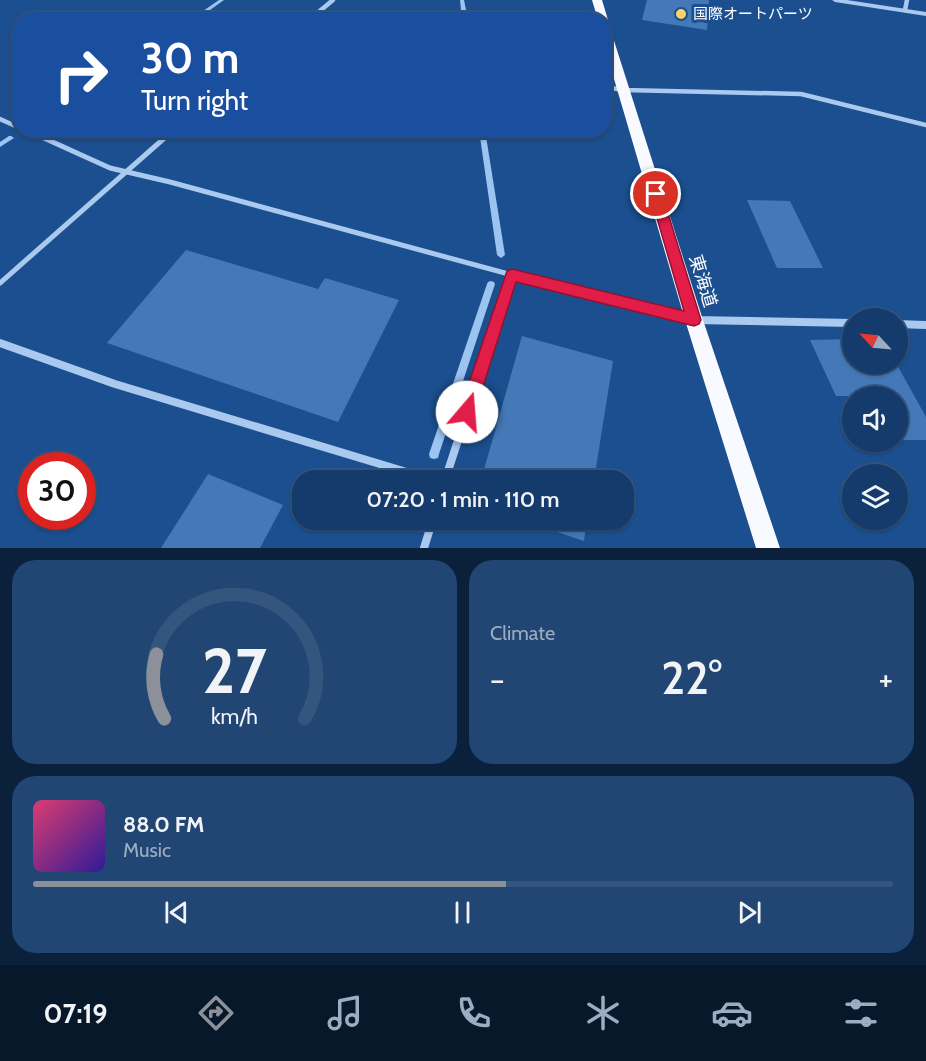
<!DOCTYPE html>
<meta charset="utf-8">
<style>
body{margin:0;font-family:Cabin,"Noto Sans JP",sans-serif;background:#214673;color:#f1f3f6;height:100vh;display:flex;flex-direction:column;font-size:22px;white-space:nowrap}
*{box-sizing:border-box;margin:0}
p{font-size:20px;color:#9dadc1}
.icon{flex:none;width:33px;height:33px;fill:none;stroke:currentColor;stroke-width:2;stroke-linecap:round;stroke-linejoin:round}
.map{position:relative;height:548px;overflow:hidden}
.sheet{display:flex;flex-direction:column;gap:12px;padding:12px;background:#0b203b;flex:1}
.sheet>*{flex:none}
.hud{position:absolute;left:12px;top:12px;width:600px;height:126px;border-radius:24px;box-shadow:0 2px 4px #0004,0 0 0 2px #33557e;background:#1a4fa0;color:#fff;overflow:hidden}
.needle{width:39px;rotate:296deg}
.controls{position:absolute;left:842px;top:308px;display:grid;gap:12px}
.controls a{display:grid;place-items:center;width:66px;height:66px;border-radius:50%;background:#143b6b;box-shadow:0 2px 4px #0004,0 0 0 2px #33557e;font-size:30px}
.speed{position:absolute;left:18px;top:452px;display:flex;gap:12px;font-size:30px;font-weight:700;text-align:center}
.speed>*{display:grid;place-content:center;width:78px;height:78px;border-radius:50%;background:#143b6b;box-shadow:0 2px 4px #0004,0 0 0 2px #33557e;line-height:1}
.speed .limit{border:9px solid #d22;background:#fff;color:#111}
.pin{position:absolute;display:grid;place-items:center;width:51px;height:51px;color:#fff;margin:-26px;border:3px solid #fff;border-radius:50%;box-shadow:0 2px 6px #0007}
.me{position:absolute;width:66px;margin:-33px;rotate:18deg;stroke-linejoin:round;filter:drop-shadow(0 0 4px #0008)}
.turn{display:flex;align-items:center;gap:21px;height:126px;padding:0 30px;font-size:27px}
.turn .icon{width:78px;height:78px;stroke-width:2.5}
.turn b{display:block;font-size:42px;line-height:51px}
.big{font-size:45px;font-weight:600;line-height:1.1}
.sheet .widget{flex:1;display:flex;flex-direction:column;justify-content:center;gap:9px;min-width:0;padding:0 21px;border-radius:24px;background:#214673}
.sheet .dial{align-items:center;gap:0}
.dial svg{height:156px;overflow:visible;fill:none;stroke:#33557e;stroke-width:7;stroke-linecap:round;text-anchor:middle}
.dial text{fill:#f1f3f6;stroke:none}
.song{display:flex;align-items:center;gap:18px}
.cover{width:72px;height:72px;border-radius:9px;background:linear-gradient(135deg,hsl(340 70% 55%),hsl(250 70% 35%))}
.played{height:6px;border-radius:3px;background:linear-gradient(90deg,#8c9099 55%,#33557e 55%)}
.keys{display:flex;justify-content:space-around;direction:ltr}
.heat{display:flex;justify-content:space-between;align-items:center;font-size:33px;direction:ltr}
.sheet .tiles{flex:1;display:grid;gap:12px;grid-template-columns:1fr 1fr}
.widget:last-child{grid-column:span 2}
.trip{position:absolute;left:292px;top:470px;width:342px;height:60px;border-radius:24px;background:#143b6b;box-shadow:0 2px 4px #0004,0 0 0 2px #33557e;font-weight:600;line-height:60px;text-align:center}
.tabs{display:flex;height:96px;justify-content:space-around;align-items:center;background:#08182b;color:#9dadc1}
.tabs .icon{width:42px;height:42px}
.tabs .selected{color:#8c9099}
.tabs b{font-size:27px;color:#f1f3f6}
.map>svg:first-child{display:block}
</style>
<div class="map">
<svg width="926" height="548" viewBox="0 0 926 548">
<rect width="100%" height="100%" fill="#1b4f8f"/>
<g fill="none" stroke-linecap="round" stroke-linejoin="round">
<g fill="#9cc4f0" fill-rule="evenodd">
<polygon points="219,0 224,0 196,20 190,20"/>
<polygon points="460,0 464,0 468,20 462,20"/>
<polygon points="479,130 485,130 505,255 501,258 497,255"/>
<polygon points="9,136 11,136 14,138 0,147 0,142"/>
<polygon points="491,281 494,282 495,284 439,454 438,458 434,459 430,458 429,454 487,284 488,282"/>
</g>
</g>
<g fill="#4478b7">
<polygon points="647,0 709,0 707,30 642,20"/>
<polygon points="747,200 790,201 823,268 777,268"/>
<polygon points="186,250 318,289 325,278 399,300 338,422 107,343"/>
<polygon points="522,336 613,361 594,480 481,480"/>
<polygon points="852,339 852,363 896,363 926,417 926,440 897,440 897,396 836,396 810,340"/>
<polygon points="208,474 283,505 260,548 161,548"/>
<polygon points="519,519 587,519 584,541"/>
</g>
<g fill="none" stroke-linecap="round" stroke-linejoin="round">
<g stroke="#a9c9ee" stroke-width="4.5">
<polyline points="905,10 907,0"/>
<polyline points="309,20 333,0"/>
<polyline points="604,87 624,90 801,94 926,125"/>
<polyline points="0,119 20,128"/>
<polyline points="26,130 38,135"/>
<polyline points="167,135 174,130"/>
</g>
<g stroke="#a9c9ee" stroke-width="5">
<polyline points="35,134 110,168 170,182 512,275 668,313"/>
<polyline points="0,283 169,134"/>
<polyline points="499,313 512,275"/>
</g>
<g stroke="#a9c9ee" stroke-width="8">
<polyline points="661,312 694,320 852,323"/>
<polyline points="897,324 926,325"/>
<polyline points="0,343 115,384 433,480"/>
<polyline points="445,480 500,312"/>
<polyline points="424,548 433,519"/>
</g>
<polygon fill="#a9c9ee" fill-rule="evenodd" points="832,0 847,0 926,12 926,16 835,2"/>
<polygon fill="#f8faff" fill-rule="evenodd" points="592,0 602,0 608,20 606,22 609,25 703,320 780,548 756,548 685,320 604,45 604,20 598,20"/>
</g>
<polygon fill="#e11d48" stroke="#92132f" stroke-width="1.5" points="656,190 662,194 701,320 699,324 694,326 516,282 475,412 473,417 467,419 461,417 459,412 507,271 512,269 684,311 650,194"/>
<circle fill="#ffd166" stroke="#1b4f8f" stroke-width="2" cx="681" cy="14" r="6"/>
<g text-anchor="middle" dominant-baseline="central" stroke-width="6" stroke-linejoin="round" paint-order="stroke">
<g font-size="15" fill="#fff" stroke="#1b4f8f" text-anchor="start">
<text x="693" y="14">国際オートパーツ</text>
</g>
<g font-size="18" fill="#fff" stroke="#1b4f8f">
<text transform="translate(703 281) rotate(73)">東海道</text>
</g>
</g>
</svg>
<div class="controls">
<a><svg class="needle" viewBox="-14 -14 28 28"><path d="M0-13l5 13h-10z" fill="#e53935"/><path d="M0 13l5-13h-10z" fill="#9dadc1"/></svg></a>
<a><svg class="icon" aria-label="sound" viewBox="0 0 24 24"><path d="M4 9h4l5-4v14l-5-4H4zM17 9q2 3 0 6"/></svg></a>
<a><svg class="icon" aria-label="layers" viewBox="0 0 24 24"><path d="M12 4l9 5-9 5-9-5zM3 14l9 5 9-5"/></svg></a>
</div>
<div class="speed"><div class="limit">30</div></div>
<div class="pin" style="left:656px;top:194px;background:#d93025"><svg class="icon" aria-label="arrive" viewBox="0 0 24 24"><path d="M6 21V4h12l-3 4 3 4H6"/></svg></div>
<svg class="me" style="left:467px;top:412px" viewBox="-20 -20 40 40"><circle r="19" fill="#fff"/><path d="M0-13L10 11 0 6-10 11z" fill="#e11d48"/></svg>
<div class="trip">07:20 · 1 min · 110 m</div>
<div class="hud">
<div class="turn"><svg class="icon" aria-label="right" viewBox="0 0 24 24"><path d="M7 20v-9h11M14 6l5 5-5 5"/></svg><div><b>30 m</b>Turn right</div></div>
</div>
</div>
<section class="sheet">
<div class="tiles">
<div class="widget dial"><svg viewBox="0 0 100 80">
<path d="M14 69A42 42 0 1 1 86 69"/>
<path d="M14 69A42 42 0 0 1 10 36" stroke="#8c9099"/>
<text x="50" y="56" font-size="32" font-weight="700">27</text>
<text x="50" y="72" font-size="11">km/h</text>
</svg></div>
<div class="widget"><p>Climate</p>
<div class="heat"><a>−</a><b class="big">22°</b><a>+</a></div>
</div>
<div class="widget">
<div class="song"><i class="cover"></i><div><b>88.0 FM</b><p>Music</p></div></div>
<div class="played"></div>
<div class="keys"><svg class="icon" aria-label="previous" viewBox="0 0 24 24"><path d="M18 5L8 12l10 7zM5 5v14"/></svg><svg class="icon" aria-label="pause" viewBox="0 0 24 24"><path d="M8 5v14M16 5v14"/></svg><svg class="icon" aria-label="next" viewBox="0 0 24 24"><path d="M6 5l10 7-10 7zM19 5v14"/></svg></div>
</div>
</div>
</section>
<nav class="tabs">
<b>07:19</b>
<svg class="icon selected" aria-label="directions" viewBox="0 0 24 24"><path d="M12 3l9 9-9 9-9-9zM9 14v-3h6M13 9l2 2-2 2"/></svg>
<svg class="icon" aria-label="music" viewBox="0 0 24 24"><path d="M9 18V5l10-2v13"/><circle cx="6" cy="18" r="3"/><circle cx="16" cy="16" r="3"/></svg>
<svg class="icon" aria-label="phone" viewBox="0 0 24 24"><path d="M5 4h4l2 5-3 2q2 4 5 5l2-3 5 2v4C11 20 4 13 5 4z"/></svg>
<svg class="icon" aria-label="climate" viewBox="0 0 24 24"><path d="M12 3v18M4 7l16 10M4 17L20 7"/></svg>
<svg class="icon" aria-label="car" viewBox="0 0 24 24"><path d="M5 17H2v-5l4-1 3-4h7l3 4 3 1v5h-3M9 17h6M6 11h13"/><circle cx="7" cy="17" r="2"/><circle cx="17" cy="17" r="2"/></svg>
<svg class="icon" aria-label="filters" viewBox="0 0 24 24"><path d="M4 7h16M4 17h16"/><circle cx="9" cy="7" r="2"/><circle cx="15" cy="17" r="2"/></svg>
</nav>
